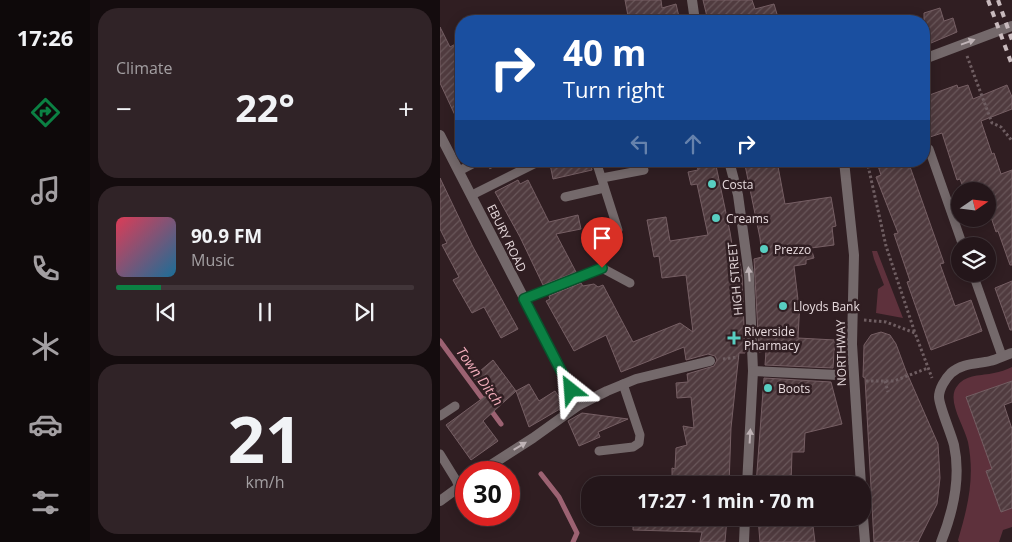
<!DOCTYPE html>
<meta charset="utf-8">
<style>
body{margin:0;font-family:"Open Sans",sans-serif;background:#302327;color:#f1f3f6;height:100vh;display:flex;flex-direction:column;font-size:19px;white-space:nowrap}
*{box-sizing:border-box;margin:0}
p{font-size:16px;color:#a39fa2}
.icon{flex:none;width:28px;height:28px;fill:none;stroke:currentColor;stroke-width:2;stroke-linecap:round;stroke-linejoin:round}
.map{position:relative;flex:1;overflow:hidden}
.sheet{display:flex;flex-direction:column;gap:8px;padding:8px;background:#140c0e;width:350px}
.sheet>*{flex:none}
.top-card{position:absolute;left:15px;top:15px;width:475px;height:152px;border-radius:20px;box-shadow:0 2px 12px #0003,0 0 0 1px #413539;background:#1a4fa0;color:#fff;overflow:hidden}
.needle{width:32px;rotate:76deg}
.fabs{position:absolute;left:511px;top:182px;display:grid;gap:10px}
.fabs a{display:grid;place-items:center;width:45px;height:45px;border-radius:50%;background:#24161a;box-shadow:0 2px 12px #0003,0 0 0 1px #413539;font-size:25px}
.speed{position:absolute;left:15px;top:461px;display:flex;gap:10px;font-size:25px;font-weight:700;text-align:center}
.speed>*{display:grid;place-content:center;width:65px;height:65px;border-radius:50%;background:#24161a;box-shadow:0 2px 12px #0003,0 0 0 1px #413539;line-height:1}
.speed .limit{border:8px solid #d22;background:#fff;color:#111}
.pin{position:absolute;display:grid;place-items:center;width:42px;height:42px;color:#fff;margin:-51px -21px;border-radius:50% 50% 50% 0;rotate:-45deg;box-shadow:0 0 5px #0007}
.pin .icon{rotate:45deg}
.me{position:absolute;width:55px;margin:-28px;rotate:332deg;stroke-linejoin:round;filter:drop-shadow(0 0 4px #0008)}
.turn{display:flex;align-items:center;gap:18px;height:105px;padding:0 25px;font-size:22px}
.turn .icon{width:65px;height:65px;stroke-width:2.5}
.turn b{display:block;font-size:35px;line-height:42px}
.lanes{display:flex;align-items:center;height:48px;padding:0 25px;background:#0003;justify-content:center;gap:25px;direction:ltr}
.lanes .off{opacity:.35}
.big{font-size:38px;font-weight:700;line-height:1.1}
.sheet .card{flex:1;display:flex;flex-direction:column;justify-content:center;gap:8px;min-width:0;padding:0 18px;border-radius:20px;background:#302327}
.sheet .dial{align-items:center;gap:0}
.dial b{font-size:65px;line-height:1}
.song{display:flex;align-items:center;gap:15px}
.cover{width:60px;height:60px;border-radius:8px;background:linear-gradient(135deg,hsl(350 70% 55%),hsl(200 70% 35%))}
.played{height:5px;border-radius:2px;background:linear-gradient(90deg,#0b8043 15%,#413539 15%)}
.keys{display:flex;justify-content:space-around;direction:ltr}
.heat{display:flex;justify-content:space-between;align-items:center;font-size:28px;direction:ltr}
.trip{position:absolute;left:141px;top:476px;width:290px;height:50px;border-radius:20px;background:#24161a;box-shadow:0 2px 12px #0003,0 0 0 1px #413539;font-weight:700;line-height:50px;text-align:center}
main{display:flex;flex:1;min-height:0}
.dock{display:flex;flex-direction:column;width:90px;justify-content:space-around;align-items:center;background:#0e090a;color:#a39fa2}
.dock .icon{width:35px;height:35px}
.dock .active{color:#0b8043}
.dock b{font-size:22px;color:#f1f3f6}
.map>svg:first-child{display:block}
</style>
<main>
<nav class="dock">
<b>17:26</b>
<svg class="icon active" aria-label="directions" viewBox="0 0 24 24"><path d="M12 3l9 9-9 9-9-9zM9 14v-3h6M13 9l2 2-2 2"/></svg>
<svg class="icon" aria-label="music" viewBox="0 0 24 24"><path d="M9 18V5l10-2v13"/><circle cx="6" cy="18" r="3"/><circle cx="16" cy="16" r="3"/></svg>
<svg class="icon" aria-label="phone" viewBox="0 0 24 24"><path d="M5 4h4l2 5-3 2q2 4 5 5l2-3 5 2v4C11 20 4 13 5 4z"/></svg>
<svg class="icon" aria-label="climate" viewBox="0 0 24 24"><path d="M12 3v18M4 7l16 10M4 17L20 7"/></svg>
<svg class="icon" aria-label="car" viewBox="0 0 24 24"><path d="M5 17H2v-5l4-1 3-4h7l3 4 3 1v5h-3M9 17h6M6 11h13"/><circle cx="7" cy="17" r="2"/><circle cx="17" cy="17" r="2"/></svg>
<svg class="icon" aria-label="filters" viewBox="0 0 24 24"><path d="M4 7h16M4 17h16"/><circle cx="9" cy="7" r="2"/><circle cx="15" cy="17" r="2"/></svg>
</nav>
<section class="sheet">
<div class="card"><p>Climate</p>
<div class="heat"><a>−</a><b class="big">22°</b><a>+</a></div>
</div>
<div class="card">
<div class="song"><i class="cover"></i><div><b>90.9 FM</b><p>Music</p></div></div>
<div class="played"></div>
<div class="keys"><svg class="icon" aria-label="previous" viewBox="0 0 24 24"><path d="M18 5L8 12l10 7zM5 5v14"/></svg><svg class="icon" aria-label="pause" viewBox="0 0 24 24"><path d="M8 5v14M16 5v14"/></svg><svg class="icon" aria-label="next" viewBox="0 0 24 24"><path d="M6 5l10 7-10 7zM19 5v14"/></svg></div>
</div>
<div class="card dial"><b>21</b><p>km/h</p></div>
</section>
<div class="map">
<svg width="572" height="542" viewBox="0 0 572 542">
<defs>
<pattern id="building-hatch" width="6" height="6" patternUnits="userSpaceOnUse" patternTransform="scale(1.25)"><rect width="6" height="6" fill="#503b3f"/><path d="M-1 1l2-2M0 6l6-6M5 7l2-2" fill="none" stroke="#69575a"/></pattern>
</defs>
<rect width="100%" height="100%" fill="#301e22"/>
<g fill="#5e313c">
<polygon points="432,251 437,251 463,318 436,313 438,289 444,285 434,259"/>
<path d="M572,367V381L526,397L552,469L546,471L561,512L572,508V527L563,530L559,542H519L518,540C528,506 535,478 528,442C524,425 505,399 518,385C527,374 541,376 554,373C560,372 566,370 572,367Z"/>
</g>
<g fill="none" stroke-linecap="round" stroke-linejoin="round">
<g stroke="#9c6272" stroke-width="5">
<polyline points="0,341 61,424"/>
<polyline points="101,474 119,497 137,533 133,542"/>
</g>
</g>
<g fill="url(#building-hatch)" stroke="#765f64">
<polygon points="185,0 221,0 222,8 236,4 240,21 189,21"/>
<polygon points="263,0 312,0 315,9 334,4 339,21 268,21"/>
<polygon points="500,8 504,21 513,18 517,32 484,46 484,13"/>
<polygon points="0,27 10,47 21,41 21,128 0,83"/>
<polygon points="517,85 518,88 528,85 533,99 567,85 572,97 572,109 541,121 552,154 554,153 561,174 572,170 572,265 570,265 558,231 556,232 548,208 548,191 542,191 538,182 523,187 520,179 517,180 502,133 484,139 484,97"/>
<polygon points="124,161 150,161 152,170 113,179 110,164"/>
<polygon points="256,161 275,161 290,232 295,264 300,262 302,276 305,353 299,353 291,428 289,485 232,485 232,468 235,469 236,448 247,445 243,426 254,428 251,397 237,398 236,383 248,382 247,374 274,366 277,360 275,356 268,354 246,360 244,347 181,372 166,335 134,351 106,301 110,299 109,296 141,283 143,286 154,284 158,287 163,285 193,342 240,323 253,332 246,275 222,278 219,256 214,257 207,220 226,217 230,241 268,235 257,184 251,185 248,172 258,170"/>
<polygon points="324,161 337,161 345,204 391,197 396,226 392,227 394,245 371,248 374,258 366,260 366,264 354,266 358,300 360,300 358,338 395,340 393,368 325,365 326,351 319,352 314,259 322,257 320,238 305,165"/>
<polygon points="451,161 468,161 504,263 500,264 515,306 531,300 542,331 491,350 467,282 470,281 454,234 458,233 436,177 441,175 438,166"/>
<polygon points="0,178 33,247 78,329 61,338 44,307 32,313 13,280 19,277 2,245 7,243 0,229"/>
<polygon points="78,180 80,184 88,180 109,222 138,215 141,229 116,234 136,272 103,285 80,237 55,192"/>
<polygon points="572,281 572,330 570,330 555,288"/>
<polygon points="441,332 450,335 456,344 466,371 498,444 500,478 497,504 478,542 434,542 425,378 423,377 424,345 431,335"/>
<polygon points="53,360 76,391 43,421 58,441 31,460 6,425 47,395 33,377"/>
<polygon points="324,378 391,382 402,424 365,433 364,452 352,452 351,485 316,485"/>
<polygon points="572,381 572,402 564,405 572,429 572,508 561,512 546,471 552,469 526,397"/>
<polygon points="89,384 99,401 115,391 125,406 89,427 76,391"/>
<polygon points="142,413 188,419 158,432 160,437 139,446 128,421"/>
<polygon points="193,518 287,518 285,542 260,542 262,532 193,530"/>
<polygon points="318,518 372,518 375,542 320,542"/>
</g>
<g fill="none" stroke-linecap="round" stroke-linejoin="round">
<g stroke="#6f5e62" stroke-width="3" stroke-dasharray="2.5 2.5" stroke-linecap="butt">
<polyline points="527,56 552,123 561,127 572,141"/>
<polyline points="427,161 446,246 475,333"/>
<polyline points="49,168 62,161"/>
<polyline points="424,320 446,322 475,333 492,378"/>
<polyline points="283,359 299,357"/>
<polyline points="426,381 454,381 488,368"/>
<polyline points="445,381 448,392"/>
</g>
<g stroke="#74696b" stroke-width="9">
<polyline points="489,149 523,246"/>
<polyline points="19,171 38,161"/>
<polyline points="162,178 204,170"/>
<polyline points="32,195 100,161"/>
<polyline points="125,197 164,188"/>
<polyline points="148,236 178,230 156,161"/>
<polyline points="533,274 562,356"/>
<polyline points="84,299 162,268 190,283"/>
<polyline points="0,416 15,406"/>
<polyline points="159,451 193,447 199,443 200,435 183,384"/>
<polyline points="0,454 16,480 19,487"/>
</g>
<g stroke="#74696b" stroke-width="10">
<polyline points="252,0 255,21"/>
<polyline points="484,59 572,26"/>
<polyline points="0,135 139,405"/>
<polyline points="289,161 298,195 309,275 313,371 307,485"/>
<polyline points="404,161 414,255 412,344 421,485"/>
<polyline points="313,371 398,375"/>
<polyline points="40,472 93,438 139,405 167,391 196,379 270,361"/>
<polyline points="0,501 26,482"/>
<polyline points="422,505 425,542"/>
<polyline points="304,542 305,518"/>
<path d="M501,542C513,512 521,477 514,445C511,433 499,406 499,397C499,389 505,379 511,373C522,363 537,364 550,361C558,359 565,355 572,353"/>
</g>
<g stroke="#c8babd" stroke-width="4" stroke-dasharray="6 6" stroke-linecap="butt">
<polyline points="548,0 572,65"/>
<polyline points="558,0 572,40"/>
</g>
</g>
<defs><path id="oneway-solid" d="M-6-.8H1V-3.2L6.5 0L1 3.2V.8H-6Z" transform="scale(1.25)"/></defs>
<g fill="#bfb3b6">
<use href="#oneway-solid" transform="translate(528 42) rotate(-20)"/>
<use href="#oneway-solid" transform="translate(309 274) rotate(-95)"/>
<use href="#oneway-solid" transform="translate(310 436) rotate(-87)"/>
<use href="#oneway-solid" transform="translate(80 446) rotate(-31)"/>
</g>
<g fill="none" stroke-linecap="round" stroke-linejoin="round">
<defs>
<polyline id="route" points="131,390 84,299 162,268"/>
</defs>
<use href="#route" stroke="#07532c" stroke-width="12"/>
<use href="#route" stroke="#0b8043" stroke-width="9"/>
</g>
<g fill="#58cec1" stroke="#301e22" stroke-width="2">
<circle cx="272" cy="184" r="5"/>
<circle cx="276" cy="218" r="5"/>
<circle cx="324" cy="249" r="5"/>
<circle cx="343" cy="306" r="5"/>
<path d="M291.5 330.5h5v5h5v5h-5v5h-5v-5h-5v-5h5z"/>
<circle cx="328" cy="388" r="5"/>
</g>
<g text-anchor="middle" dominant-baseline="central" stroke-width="5" stroke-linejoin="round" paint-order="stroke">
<g font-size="12" fill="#e8dbde" stroke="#301e22" text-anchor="start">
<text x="282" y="184">Costa</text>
<text x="286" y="218">Creams</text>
<text x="334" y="249">Prezzo</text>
<text x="353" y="306">Lloyds Bank</text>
<text x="304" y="331">Riverside<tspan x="304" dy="14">Pharmacy</tspan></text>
<text x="338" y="388">Boots</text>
</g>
<g font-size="12" fill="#e8dbde" stroke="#301e22">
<text transform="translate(67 238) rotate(64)">EBURY ROAD</text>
<text transform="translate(295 279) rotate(-95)">HIGH STREET</text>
<text transform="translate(401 353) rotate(-91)">NORTHWAY</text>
</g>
<g font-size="14" font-style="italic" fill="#f2adbb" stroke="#301e22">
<text transform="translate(40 376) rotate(54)">Town Ditch</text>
</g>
</g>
</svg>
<div class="fabs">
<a><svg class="needle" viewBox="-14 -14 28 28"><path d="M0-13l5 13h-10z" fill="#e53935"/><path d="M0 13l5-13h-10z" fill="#a39fa2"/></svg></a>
<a><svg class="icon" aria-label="layers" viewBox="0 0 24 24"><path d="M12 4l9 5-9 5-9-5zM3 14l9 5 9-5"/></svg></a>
</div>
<div class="speed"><div class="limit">30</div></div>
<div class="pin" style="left:162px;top:268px;background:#d93025"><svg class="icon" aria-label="arrive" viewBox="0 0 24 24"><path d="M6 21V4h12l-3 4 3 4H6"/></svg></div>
<svg class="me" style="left:131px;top:390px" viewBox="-20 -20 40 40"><path d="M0-17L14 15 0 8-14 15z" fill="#0b8043" stroke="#fff" stroke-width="4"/></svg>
<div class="trip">17:27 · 1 min · 70 m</div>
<div class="top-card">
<div class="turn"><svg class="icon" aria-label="right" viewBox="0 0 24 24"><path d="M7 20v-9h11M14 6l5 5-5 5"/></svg><div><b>40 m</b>Turn right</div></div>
<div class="lanes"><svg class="icon off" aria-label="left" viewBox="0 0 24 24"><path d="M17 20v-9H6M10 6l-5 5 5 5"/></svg><svg class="icon off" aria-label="ahead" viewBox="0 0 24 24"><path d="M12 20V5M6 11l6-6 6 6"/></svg><svg class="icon" aria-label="right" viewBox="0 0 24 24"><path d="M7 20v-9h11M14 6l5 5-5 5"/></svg></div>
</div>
</div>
</main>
